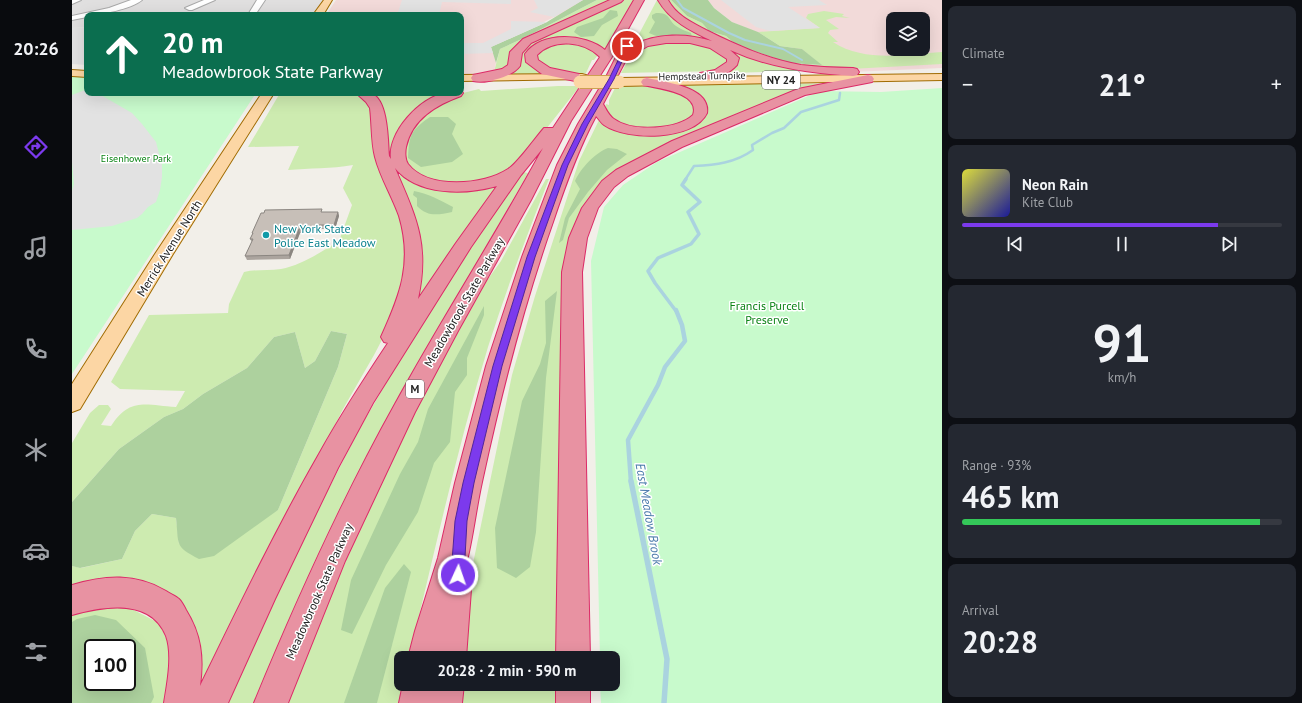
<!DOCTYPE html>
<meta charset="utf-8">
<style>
body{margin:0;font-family:"PT Sans",sans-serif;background:#242831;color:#f1f3f6;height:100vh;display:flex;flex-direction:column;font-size:15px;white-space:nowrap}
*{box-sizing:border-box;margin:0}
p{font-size:13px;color:#9ea1a6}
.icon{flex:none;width:22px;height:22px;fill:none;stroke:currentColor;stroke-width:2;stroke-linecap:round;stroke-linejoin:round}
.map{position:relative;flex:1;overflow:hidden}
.sheet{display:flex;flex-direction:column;gap:6px;padding:6px;background:#0d0f14;width:360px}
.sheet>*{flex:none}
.guide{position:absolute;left:12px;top:12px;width:380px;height:84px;border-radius:8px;box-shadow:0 4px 16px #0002;background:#0b6e4f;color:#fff;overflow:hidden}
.tools{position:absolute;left:814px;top:12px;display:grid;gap:8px}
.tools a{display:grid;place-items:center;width:44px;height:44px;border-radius:8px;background:#171b24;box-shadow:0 4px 16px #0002;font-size:20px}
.speed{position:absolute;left:12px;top:639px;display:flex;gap:8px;font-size:20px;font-weight:700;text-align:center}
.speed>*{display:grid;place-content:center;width:52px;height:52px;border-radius:50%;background:#171b24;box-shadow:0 4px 16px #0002;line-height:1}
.speed .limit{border:2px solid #111;border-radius:6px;background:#fff;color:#111}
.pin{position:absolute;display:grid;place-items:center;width:34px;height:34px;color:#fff;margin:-17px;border:2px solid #fff;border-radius:50%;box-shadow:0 1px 4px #0007}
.me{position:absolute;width:44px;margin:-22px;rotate:3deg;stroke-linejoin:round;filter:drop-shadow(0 0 3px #0008)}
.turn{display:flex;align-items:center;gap:14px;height:84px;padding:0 12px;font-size:18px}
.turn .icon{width:52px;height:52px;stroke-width:2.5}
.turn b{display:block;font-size:28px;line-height:34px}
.big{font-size:30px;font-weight:700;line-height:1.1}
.sheet .card{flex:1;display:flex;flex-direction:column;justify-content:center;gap:6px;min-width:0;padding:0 14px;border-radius:8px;background:#242831}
.sheet .dial{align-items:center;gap:0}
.dial b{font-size:52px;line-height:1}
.song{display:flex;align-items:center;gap:12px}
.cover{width:48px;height:48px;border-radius:6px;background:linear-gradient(135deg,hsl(60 70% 55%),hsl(240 70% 35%))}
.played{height:4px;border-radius:2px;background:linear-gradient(90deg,#7c3aed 80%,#363941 80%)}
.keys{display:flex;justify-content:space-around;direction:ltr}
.heat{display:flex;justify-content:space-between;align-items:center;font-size:22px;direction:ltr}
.charge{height:6px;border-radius:3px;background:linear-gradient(90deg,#34c759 93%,#363941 0)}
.trip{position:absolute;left:322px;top:651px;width:226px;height:40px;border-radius:8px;background:#171b24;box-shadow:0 4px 16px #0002;font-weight:700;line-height:40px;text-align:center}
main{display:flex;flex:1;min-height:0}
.dock{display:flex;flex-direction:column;width:72px;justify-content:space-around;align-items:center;background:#090b0e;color:#9ea1a6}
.dock .icon{width:28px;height:28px}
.dock .selected{color:#7c3aed}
.dock b{font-size:18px;color:#f1f3f6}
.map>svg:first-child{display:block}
</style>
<main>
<nav class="dock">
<b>20:26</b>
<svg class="icon selected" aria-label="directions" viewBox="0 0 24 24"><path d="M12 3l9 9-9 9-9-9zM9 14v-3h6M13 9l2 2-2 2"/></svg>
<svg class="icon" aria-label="music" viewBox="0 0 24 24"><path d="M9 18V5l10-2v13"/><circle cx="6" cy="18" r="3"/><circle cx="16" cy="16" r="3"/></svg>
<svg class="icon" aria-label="phone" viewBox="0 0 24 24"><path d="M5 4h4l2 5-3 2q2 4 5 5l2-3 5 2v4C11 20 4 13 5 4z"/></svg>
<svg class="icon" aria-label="climate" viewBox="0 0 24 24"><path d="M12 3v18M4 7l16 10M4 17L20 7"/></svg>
<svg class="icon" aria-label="car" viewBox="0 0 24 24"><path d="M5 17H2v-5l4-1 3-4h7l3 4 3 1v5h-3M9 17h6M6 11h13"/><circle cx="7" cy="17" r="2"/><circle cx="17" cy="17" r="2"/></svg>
<svg class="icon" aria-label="filters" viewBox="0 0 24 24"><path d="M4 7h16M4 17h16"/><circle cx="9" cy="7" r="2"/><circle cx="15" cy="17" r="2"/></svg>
</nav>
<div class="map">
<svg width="870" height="703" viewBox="0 0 870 703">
<rect width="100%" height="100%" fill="#f2efe9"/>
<polygon fill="#e0dfdf" points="0,0 255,0 245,15 15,15 15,27 0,28"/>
<g fill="#f2dad9" fill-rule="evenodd">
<polygon points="264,0 511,0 497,10 419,47 424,63 422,72 389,75 389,15 254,15"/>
<path d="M636,0H870V68L780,72L660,22L642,8ZM821,19H851V49H821Z"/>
</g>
<g fill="#cdebb0" fill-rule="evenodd">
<polygon points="525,0 542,0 451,42 438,66 422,72 428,49 452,38"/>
<polygon points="550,0 563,0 532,51 527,47 488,41 456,54 475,75 434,76 445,55 455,43"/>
<polygon points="585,0 588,0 627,33 728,69 728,71 655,73 664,67 664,55 653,49 623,40 565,44 567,34"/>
<path d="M596,0H599L615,16L630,23L637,31L654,36L664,45L717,63L749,65L730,49L708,46L686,32L748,28L734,18L736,14L752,11L772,14L770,16L778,18L764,17L754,20L767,29L758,30L756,33L766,42H761C793,63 834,54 870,52V64L778,69L729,67L675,53L605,15Z"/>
<polygon points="603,41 635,45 657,57 657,65 649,71 549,73 561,52 574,44"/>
<path d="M491,43L517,46L526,55L522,60H520L514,73C496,74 481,69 464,63L463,53L468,48Z"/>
<polygon points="605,84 752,84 747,84 594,146 512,206 488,658 389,658 397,583 440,375 463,296 507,161 528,118 534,125 605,132 621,126 631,120 634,114 601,86"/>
<polygon points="486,86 508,86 448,162 433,173 410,182 387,184 366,182 335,168 330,151 331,140 348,117 387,94 407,89 409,91"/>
<polygon points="544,86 584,87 616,95 626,111 612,124 580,130 546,125 532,110 534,104 537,105 537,100"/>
<path d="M208,93H282L280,94C289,96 294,99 299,107L330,224L334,252L333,282L323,315L302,355L271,409L128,697L111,610L0,592V566L9,568L50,559L63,531L80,514L104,518L107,544L206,510L266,367L275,334L259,331L243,361L233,368L223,332L202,337L175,368L131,394L111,409L92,417L47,449L0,502V443L18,413L27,405H36L39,409L29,425L39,426C58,397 73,405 104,407L113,391L48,389L39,382L77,315L156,313L157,304L172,272C184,269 196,271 209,269C230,265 249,252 267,241L280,205L271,188L281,165C259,169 238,168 216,170L227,146L176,147Z"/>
<polygon points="296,93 378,93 331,124 321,142 319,150 313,149 300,96"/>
<polygon points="451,172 456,173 315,421 183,703 150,703 171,655 288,428 345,330 411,225"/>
<polygon points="329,175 343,184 360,188 421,186 425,187 346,304 325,177"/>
<path d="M474,179H477C455,235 434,290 416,347C385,449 362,554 337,658H329V684H331L327,703H212L315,466L384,334L411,286L429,261Z"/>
<path d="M52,605L87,623L103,658L100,703H0V611ZM21,648H55V682H21Z"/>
<polygon points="386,684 488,684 488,703 384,703"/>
</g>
<g fill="#add19e" fill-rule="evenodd">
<polygon points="511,0 525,0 452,38 428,49 424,63 419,47 475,22"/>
<polygon points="599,0 636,0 642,8 660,22 686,32 708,46 730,49 750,65 717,63 664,45 654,36 637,31 630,23 615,16"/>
<polygon points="538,10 545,11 546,16 530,25 522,36 509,37 502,32 505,27 531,18"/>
<path d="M584,13C599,13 595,19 604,26C608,29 614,31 619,33L620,37C605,38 591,40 577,33L583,22L580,18V15Z"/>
<path d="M358,117H376L384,124L380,134L391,154L380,162L349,167L336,158C337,135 339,130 358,117Z"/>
<path d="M536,148L545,149L555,154L535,170L516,192L497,218L491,240L487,243L493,218L508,189L503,181C509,168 523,153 536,148Z"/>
<path d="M342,191C357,194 368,200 381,207L380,212C365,215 356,217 345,206V198L341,195Z"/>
<polygon points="485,291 474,378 464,532 458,567 444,578 425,568 423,528 450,401 468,364 474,343 473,301"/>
<polygon points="412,306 412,315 395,358 395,375 383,392 378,442 362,463 346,512 314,565 280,634 269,630 279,580 328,474 346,442 356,409"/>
<path d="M259,331L275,334L266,367L206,510L142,556L127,559C102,546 107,545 104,518L80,514L63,531L50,559L8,568L0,566V502L47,449L92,417L111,409L131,394L175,368L202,337L223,332L233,368L243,361Z"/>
<polygon points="332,564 339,572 305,703 272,703 313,588"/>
<path d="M23,615L44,620L73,648L82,697L79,703H0V622L5,619ZM21,648H55V682H21Z"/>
</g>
<g fill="#c8facc">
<polygon points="0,76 15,77 15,93 184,93 0,374"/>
<polygon points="870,88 870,703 529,703 528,684 541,684 541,658 528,658 519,261 532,207 551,185 585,162 748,91 809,92"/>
</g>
<g fill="#e2e2e2">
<polygon points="330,0 439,0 439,4 370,2 367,15 325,15"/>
<polygon points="462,0 511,0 482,17 458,12 466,8"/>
<polygon points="649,0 747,0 755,5 716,7 748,28 698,31 684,27"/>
<polygon points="439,21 475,22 419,47 421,53 389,54 389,43 411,43 439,29"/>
<polygon points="15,27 15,65 0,64 0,28"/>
<polygon points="13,90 15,93 27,94 41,102 60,113 70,124 84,142 90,165 90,177 88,190 84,202 76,207 70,214 65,218 40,226 0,230 0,191 2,184 0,162 0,95"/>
</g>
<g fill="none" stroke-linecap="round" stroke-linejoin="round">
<polyline stroke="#aad3df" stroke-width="2" points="605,0 611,8 657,33 673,40 711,49 730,60"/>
<path stroke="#aad3df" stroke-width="2.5" d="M613,180L622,166C643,165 663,163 681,150L680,145L700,133L712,128L729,112L767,100L768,93"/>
<polyline stroke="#aad3df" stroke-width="3.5" points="604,311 583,283 576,271 586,258 619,244 627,234 616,212 628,202 610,185 614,179"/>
<polyline stroke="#aad3df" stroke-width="4.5" points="559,482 556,440 586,385 593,367 613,341 610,325 604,310"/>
<polyline stroke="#aad3df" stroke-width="5.5" points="559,481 595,659 592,703"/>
<defs>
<g id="minor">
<polygon points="0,0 9,0 0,4"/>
<path d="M59,0H70C59,9 29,15 15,15V17L0,20V16L37,8Z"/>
<polygon points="132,0 143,0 120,10 117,10 113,8"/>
<polygon points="185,0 193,0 185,12 188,15 179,15 177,13"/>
</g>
<g id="major">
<polygon points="252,0 260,0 251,15 241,15"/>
<polygon points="0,70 15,71 15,77 0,76"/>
<polygon points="510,74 514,75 516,77 514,79 389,81 389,75"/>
<polygon points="870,74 870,80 547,86 543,84 541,82 543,80 547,78"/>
<polygon points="190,93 202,93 101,254 8,409 0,412 0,384 83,254"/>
</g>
<g id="highway">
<path d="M538,0H551L549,2L459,43L450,53L448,66C440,77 414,84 401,81L399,78L401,75L430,69L436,65L438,52L451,39Z"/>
<path d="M562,0H572L545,49L499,121L459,200L386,331L343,412L273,561L216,703H182C224,601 269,501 323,404C370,318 424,235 471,148L449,175L399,247L301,403L266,468L203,599L156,703H92C95,684 101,655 94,636C79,598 31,606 0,615V585C33,575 64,573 94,591C98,594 104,596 107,599C110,602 112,606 114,610C129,634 132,657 128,686C166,608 204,529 247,454C268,416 292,379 316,343L312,342L309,337C328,295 341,263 327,216C320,196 308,177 303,157C299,142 300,123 298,108L294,102L284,93C288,93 295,92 300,94C316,100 316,141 317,156L319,159C315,133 348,97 373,93C378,92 384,93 389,93V90L391,93L389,96C364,105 340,119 334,147C333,152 333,160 336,164C356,190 412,185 436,169C445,164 464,137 472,128H481L528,57C512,41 482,38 465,55L466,60L478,68L507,74L509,77L507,80L503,81L470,74L454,62L453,54C469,31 513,33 533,50ZM323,168C346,196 393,195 425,186L384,243L346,299C358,244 344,217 323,168Z"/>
<path d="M586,0H596C604,15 619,22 634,30C664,45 695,59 729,65C746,67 764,68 781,68L785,69L787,72L785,75L781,76C738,73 698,68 658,50L667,58L665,65C657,74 640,82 628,79L626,76L628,73L643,70L655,62V59L638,48L618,43H594L576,46L555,58L531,104C534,109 537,116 542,119C559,132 605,130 621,115C629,92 584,88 571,85L569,82L571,79L575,78C593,82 639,87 635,113C622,141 555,141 532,125C529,123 527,119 524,116C506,150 493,186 481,222C451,307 429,394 410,482C404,509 401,538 394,565L396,566L400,576L394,658H336L343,631L366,558L383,483L414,366L450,257L485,165L506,124L533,79L554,37H562L563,39L561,45C585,33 615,33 640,41C619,31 598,21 586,0Z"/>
<polygon points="796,75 800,76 802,79 800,82 733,95 610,147 556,176 542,187 526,208 515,238 510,272 518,658 484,658 490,272 497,238 510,208 530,181 544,170 600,141 726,89"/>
<polygon points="331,684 392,684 390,703 327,703"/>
<rect x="484" y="684" width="34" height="19"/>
</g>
</defs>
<use href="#minor" stroke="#a9a9a9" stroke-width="2"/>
<use href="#major" stroke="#a06b00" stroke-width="2"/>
<use href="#highway" stroke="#dc2a67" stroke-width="2"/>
<use href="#minor" fill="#fff" fill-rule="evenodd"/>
<use href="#major" fill="#fcd6a4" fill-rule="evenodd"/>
<use href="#highway" fill="#e892a2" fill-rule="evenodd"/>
<defs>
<polyline id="major-bridge" points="508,82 547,82"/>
</defs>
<use href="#major-bridge" stroke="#a06b00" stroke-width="14" stroke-linecap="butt"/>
<use href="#major-bridge" stroke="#fcd6a4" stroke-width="13"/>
</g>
<polygon fill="#aba49e" points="251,212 266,212 267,216 263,229 246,229 244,232 228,233 218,259 175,260 173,256 180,242 178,239 180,235 180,233"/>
<g fill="#8b8681">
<polygon points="266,212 267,216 263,229 262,225"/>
<polygon points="244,225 246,229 244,232 243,228"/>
<polygon points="227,229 228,233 218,259 217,255"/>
</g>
<polygon fill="#c7bfb8" stroke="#8b8681" points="250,209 249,212 266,212 262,225 244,225 243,228 227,229 217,255 173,256 181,239 178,239 181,233 180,233 189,213 192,213 193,210"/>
<polygon fill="#7c3aed" stroke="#51269a" points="553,46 557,46 542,79 516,124 496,165 463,257 430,366 402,483 395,521 392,575 390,579 386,581 381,579 379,575 383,521 391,483 421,366 455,257 490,165 510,124 537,79"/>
<circle fill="#0f9aa8" stroke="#fff" stroke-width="1.5" cx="194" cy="235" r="4"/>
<g text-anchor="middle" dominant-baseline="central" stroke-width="3" stroke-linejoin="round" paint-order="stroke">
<g font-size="10" fill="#222" stroke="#fff">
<text transform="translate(630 76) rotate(-1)">Hempstead Turnpike</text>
</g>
<g font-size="10" fill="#0c8416" stroke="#fff">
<text x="64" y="158">Eisenhower Park</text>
</g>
<g fill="#fff" stroke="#646464" stroke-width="1">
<rect x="690" y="71" width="38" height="18" rx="3"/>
<rect x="334" y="380" width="18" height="18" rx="3"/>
</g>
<g font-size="11" font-weight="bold" fill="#222">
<text x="709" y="80">NY 24</text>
<text x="343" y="389">M</text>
</g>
<g font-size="12" fill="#0d838f" stroke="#fff" text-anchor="start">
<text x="202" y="228">New York State<tspan x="202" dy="14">Police East Meadow</tspan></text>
</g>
<g font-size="12" fill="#222" stroke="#fff">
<text transform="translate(97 248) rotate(-58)">Merrick Avenue North</text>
<text transform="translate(392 302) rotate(-60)">Meadowbrook State Parkway</text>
<text transform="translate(247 591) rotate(-66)">Meadowbrook State Parkway</text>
</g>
<g font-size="12" fill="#0c8416" stroke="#fff">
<text x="695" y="305">Francis Purcell<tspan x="695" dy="14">Preserve</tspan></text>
</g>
<g font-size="13" font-style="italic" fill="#4a7aab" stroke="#fff">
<text transform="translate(577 514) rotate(80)">East Meadow Brook</text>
</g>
</g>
</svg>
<div class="tools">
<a><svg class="icon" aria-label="layers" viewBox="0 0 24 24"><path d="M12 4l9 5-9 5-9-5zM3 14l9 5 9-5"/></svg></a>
</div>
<div class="speed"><div class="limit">100</div></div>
<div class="pin" style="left:555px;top:46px;background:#d93025"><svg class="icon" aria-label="arrive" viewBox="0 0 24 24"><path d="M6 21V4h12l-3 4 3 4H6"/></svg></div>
<svg class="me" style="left:386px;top:575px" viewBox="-20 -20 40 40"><circle r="17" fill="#7c3aed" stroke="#fff" stroke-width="3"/><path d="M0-11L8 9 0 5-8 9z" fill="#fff"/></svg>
<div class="trip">20:28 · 2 min · 590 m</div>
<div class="guide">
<div class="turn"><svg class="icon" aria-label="ahead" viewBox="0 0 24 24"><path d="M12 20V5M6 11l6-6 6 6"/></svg><div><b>20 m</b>Meadowbrook State Parkway</div></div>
</div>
</div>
<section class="sheet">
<div class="card"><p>Climate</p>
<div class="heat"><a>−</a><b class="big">21°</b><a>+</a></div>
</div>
<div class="card">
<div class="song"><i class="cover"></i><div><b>Neon Rain</b><p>Kite Club</p></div></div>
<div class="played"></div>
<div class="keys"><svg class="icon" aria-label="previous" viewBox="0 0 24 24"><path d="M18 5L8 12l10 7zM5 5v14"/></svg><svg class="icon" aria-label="pause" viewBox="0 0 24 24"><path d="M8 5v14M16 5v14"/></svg><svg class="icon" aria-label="next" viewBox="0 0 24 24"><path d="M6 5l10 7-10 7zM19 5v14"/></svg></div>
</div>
<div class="card dial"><b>91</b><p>km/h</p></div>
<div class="card"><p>Range · 93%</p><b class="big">465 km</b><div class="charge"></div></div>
<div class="card"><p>Arrival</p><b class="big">20:28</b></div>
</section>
</main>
